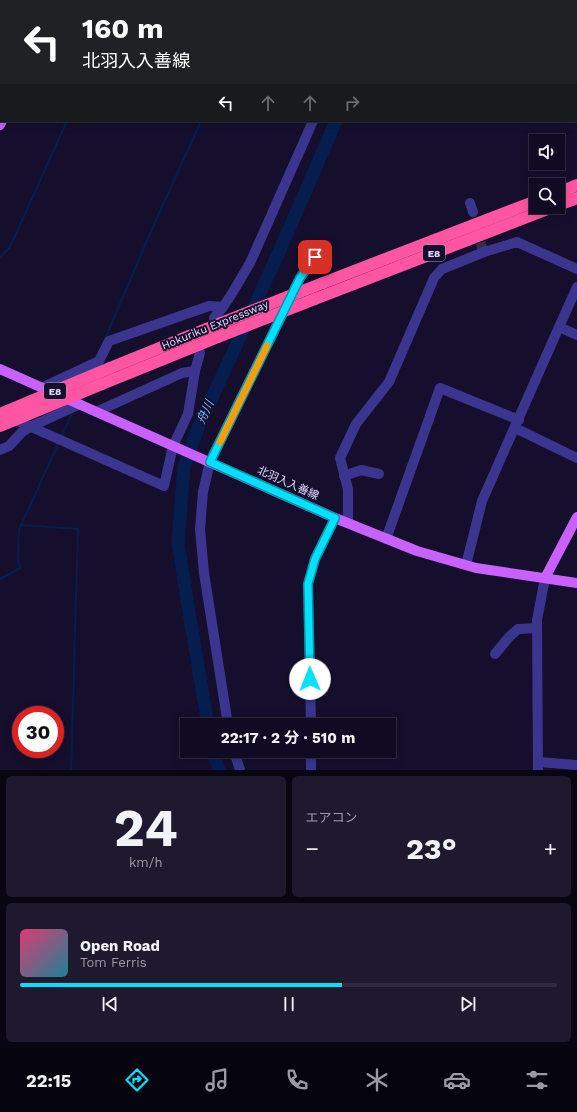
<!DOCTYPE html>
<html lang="ja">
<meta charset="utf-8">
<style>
body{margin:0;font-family:"Work Sans","Noto Sans JP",sans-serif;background:#1e192f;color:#f1f3f6;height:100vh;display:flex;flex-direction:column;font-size:15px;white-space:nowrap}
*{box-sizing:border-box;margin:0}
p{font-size:13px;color:#9c9ba5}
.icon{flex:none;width:22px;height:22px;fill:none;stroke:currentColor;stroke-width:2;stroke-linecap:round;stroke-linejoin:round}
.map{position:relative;height:770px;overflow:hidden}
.side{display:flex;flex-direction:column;gap:6px;padding:6px;background:#090613;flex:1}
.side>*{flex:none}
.guide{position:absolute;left:0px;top:0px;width:577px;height:122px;box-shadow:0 2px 10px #0003,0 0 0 1px #302b40;background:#202124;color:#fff;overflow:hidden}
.buttons{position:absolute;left:529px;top:134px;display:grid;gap:8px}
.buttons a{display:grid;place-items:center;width:36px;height:36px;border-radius:0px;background:#100b22;box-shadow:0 2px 10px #0003,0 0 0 1px #302b40;font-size:20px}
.speed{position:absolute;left:12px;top:706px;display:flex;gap:8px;font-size:20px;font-weight:700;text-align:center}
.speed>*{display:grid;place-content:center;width:52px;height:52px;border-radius:50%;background:#100b22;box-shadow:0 2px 10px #0003,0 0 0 1px #302b40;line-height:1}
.speed .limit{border:6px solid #d22;background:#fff;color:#111}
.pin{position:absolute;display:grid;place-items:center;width:34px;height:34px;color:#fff;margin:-17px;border-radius:8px;box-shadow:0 2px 6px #0006}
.me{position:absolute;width:44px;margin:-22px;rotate:359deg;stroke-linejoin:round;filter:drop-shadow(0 0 3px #0008)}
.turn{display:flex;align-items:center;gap:14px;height:84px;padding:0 16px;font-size:18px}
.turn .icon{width:52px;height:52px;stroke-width:2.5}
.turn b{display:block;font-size:28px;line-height:34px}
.lanes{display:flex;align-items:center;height:38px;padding:0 16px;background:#0003;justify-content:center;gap:20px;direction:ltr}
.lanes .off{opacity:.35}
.big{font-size:30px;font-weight:700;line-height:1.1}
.side .widget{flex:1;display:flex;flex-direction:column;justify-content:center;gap:6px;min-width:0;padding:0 14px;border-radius:6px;background:#1e192f}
.side .dial{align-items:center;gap:0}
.dial b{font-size:52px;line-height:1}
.song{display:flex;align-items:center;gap:12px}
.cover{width:48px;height:48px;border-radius:6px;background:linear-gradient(135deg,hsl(340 70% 55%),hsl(190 70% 35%))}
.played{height:4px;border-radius:2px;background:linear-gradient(90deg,#06e0ff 60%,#302b40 60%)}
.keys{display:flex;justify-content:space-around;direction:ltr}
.heat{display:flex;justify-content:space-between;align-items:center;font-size:22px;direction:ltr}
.side .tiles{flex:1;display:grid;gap:6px;grid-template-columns:1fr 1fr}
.widget:last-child{grid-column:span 2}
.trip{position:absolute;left:180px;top:718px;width:216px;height:40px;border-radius:0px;background:#100b22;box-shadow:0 2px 10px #0003,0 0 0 1px #302b40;font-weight:700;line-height:40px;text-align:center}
.dock{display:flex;height:64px;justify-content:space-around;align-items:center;background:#06040e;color:#9c9ba5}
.dock .icon{width:28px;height:28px}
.dock .on{color:#06e0ff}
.dock b{font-size:18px;color:#f1f3f6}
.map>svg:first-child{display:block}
</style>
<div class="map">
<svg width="577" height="770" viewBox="0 0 577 770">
<rect width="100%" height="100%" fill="#150f2d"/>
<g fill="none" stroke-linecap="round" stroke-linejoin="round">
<g stroke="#051e4f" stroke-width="2">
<polyline points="121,1 122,0"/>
<polyline points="254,1 254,0"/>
<polyline points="0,257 10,247 67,121"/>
<polyline points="105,339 152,229 201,121"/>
<polyline points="62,436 73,411"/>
<polyline points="22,525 78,529 71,770"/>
<polyline points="0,579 20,568 18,558 19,530 59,442"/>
</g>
<g stroke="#051e4f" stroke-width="13">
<polyline points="388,1 388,0"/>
<polyline points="208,725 189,612 178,543 184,467 198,428 279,252 336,121"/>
<polyline points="213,751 219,770"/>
</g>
<polyline stroke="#332d4c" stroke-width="10" stroke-dasharray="10 5" stroke-linecap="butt" points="477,228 482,248"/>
<g stroke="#3b3590" stroke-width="10">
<polyline points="160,0 163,1"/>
<polyline points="366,1 367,0"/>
<polyline points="470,203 473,212"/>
<polyline points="577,287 559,327 577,335"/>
<polyline points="223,307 231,295 250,263 313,121"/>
<polyline points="41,388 99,361 109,341 209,306 223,307 214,318"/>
<polyline points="96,412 182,373 195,371"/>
<polyline points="11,418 164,486 173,446 188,414 195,371 200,353"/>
<polyline points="515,428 577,458"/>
<polyline points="0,450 9,446 22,432 30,427 80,404"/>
<polyline points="344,476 361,470 379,474"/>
<polyline points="348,523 348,489 340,458 356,424 389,382 434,278 442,269 484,252 517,242 577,269"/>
<polyline points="386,539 440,388 519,420"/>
<polyline points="466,565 482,501 559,327"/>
<polyline points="495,654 509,637 518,629 537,628"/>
<polyline points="228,725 204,573 200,529 203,492 210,462 300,278 315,257"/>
<polyline points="311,725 308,584 315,559 335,518"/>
<polyline points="234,751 240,770"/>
<polyline points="311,751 311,770"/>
<polyline points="538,762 577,765"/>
<polyline points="538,770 537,620 545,578"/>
</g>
<g stroke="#c861ff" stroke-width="10">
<polyline points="55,1 55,0"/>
<polyline points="0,125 2,121"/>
<polyline points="0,369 335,518 417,551 476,568 577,583"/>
<polyline points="545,578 577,517"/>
</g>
<g stroke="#ff55a2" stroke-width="12">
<polyline points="558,193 577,185"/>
<polyline points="558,205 577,198"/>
<polyline points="323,283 536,201"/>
<polyline points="315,299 553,207"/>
<polyline points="110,368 221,323"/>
<polyline points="102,384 218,337"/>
</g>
<g stroke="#ff55a2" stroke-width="12">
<polyline points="221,323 323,283"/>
<polyline points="218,337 315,299"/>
<polyline points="0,414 110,368"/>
<polyline points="0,426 102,384"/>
</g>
</g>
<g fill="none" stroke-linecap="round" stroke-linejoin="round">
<defs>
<polyline id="route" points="310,679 308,584 315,559 335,518 210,462 300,278 315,257"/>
</defs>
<use href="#route" stroke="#0492a6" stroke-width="10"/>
<use href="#route" stroke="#06e0ff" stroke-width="7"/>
<polyline stroke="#f59e0b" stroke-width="7" points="220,442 267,346"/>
</g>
<g text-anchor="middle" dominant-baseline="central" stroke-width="4" stroke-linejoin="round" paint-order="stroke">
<g fill="#150f2d" stroke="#a39dc0" stroke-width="1">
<rect x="423" y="245" width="22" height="16" rx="3"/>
<rect x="44" y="383" width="22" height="16" rx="3"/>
</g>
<g font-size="10" font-weight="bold" fill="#e0daff">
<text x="434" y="253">E8</text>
<text x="55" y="391">E8</text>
</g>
<g font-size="11" fill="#e0daff" stroke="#150f2d">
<text transform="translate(215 325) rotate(-22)">Hokuriku Expressway</text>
<text transform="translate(288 483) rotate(24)">北羽入入善線</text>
</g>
<g font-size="12" font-style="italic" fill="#68b5ff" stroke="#150f2d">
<text transform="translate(205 412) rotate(-66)">舟川</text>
</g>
</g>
</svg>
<div class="buttons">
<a><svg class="icon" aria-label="sound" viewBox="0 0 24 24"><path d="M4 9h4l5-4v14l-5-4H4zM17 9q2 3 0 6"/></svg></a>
<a><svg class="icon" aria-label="search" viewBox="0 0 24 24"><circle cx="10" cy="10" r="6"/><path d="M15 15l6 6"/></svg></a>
</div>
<div class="speed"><div class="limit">30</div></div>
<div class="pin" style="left:315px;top:257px;background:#d93025"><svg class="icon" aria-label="arrive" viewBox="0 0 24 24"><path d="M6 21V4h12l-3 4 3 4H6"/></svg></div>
<svg class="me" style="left:310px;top:679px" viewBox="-20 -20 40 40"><circle r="19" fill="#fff"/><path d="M0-13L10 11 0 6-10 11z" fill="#06e0ff"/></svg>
<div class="trip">22:17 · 2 分 · 510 m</div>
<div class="guide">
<div class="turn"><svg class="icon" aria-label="left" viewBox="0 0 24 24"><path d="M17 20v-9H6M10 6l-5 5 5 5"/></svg><div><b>160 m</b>北羽入入善線</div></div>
<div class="lanes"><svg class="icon" aria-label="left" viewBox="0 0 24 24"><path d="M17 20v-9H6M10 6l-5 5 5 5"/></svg><svg class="icon off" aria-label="ahead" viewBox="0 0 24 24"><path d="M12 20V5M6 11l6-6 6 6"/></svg><svg class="icon off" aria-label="ahead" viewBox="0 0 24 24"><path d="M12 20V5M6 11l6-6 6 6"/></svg><svg class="icon off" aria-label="right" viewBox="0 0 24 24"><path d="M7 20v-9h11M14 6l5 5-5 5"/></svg></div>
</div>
</div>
<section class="side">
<div class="tiles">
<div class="widget dial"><b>24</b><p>km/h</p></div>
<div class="widget"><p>エアコン</p>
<div class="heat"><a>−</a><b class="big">23°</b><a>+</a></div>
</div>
<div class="widget">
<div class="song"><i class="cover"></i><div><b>Open Road</b><p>Tom Ferris</p></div></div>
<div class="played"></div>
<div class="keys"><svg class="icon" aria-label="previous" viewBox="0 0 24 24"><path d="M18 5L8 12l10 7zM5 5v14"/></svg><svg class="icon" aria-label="pause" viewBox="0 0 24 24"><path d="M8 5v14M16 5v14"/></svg><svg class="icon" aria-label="next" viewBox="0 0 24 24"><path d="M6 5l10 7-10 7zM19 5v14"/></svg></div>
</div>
</div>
</section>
<nav class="dock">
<b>22:15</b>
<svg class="icon on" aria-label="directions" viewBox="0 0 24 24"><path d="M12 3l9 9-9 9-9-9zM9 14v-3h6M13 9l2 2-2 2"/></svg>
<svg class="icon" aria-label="music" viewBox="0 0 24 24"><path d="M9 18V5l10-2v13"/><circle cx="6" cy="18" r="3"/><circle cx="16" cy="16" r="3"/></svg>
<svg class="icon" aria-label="phone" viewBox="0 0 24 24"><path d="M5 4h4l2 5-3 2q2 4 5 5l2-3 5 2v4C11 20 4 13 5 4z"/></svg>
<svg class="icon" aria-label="climate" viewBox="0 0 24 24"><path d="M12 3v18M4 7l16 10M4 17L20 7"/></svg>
<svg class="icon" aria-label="car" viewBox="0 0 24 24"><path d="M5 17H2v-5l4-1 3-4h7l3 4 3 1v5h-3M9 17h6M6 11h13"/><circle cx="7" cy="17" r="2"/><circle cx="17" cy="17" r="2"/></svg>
<svg class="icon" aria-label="filters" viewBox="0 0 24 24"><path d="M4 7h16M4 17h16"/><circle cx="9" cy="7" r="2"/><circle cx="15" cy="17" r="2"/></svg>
</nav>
